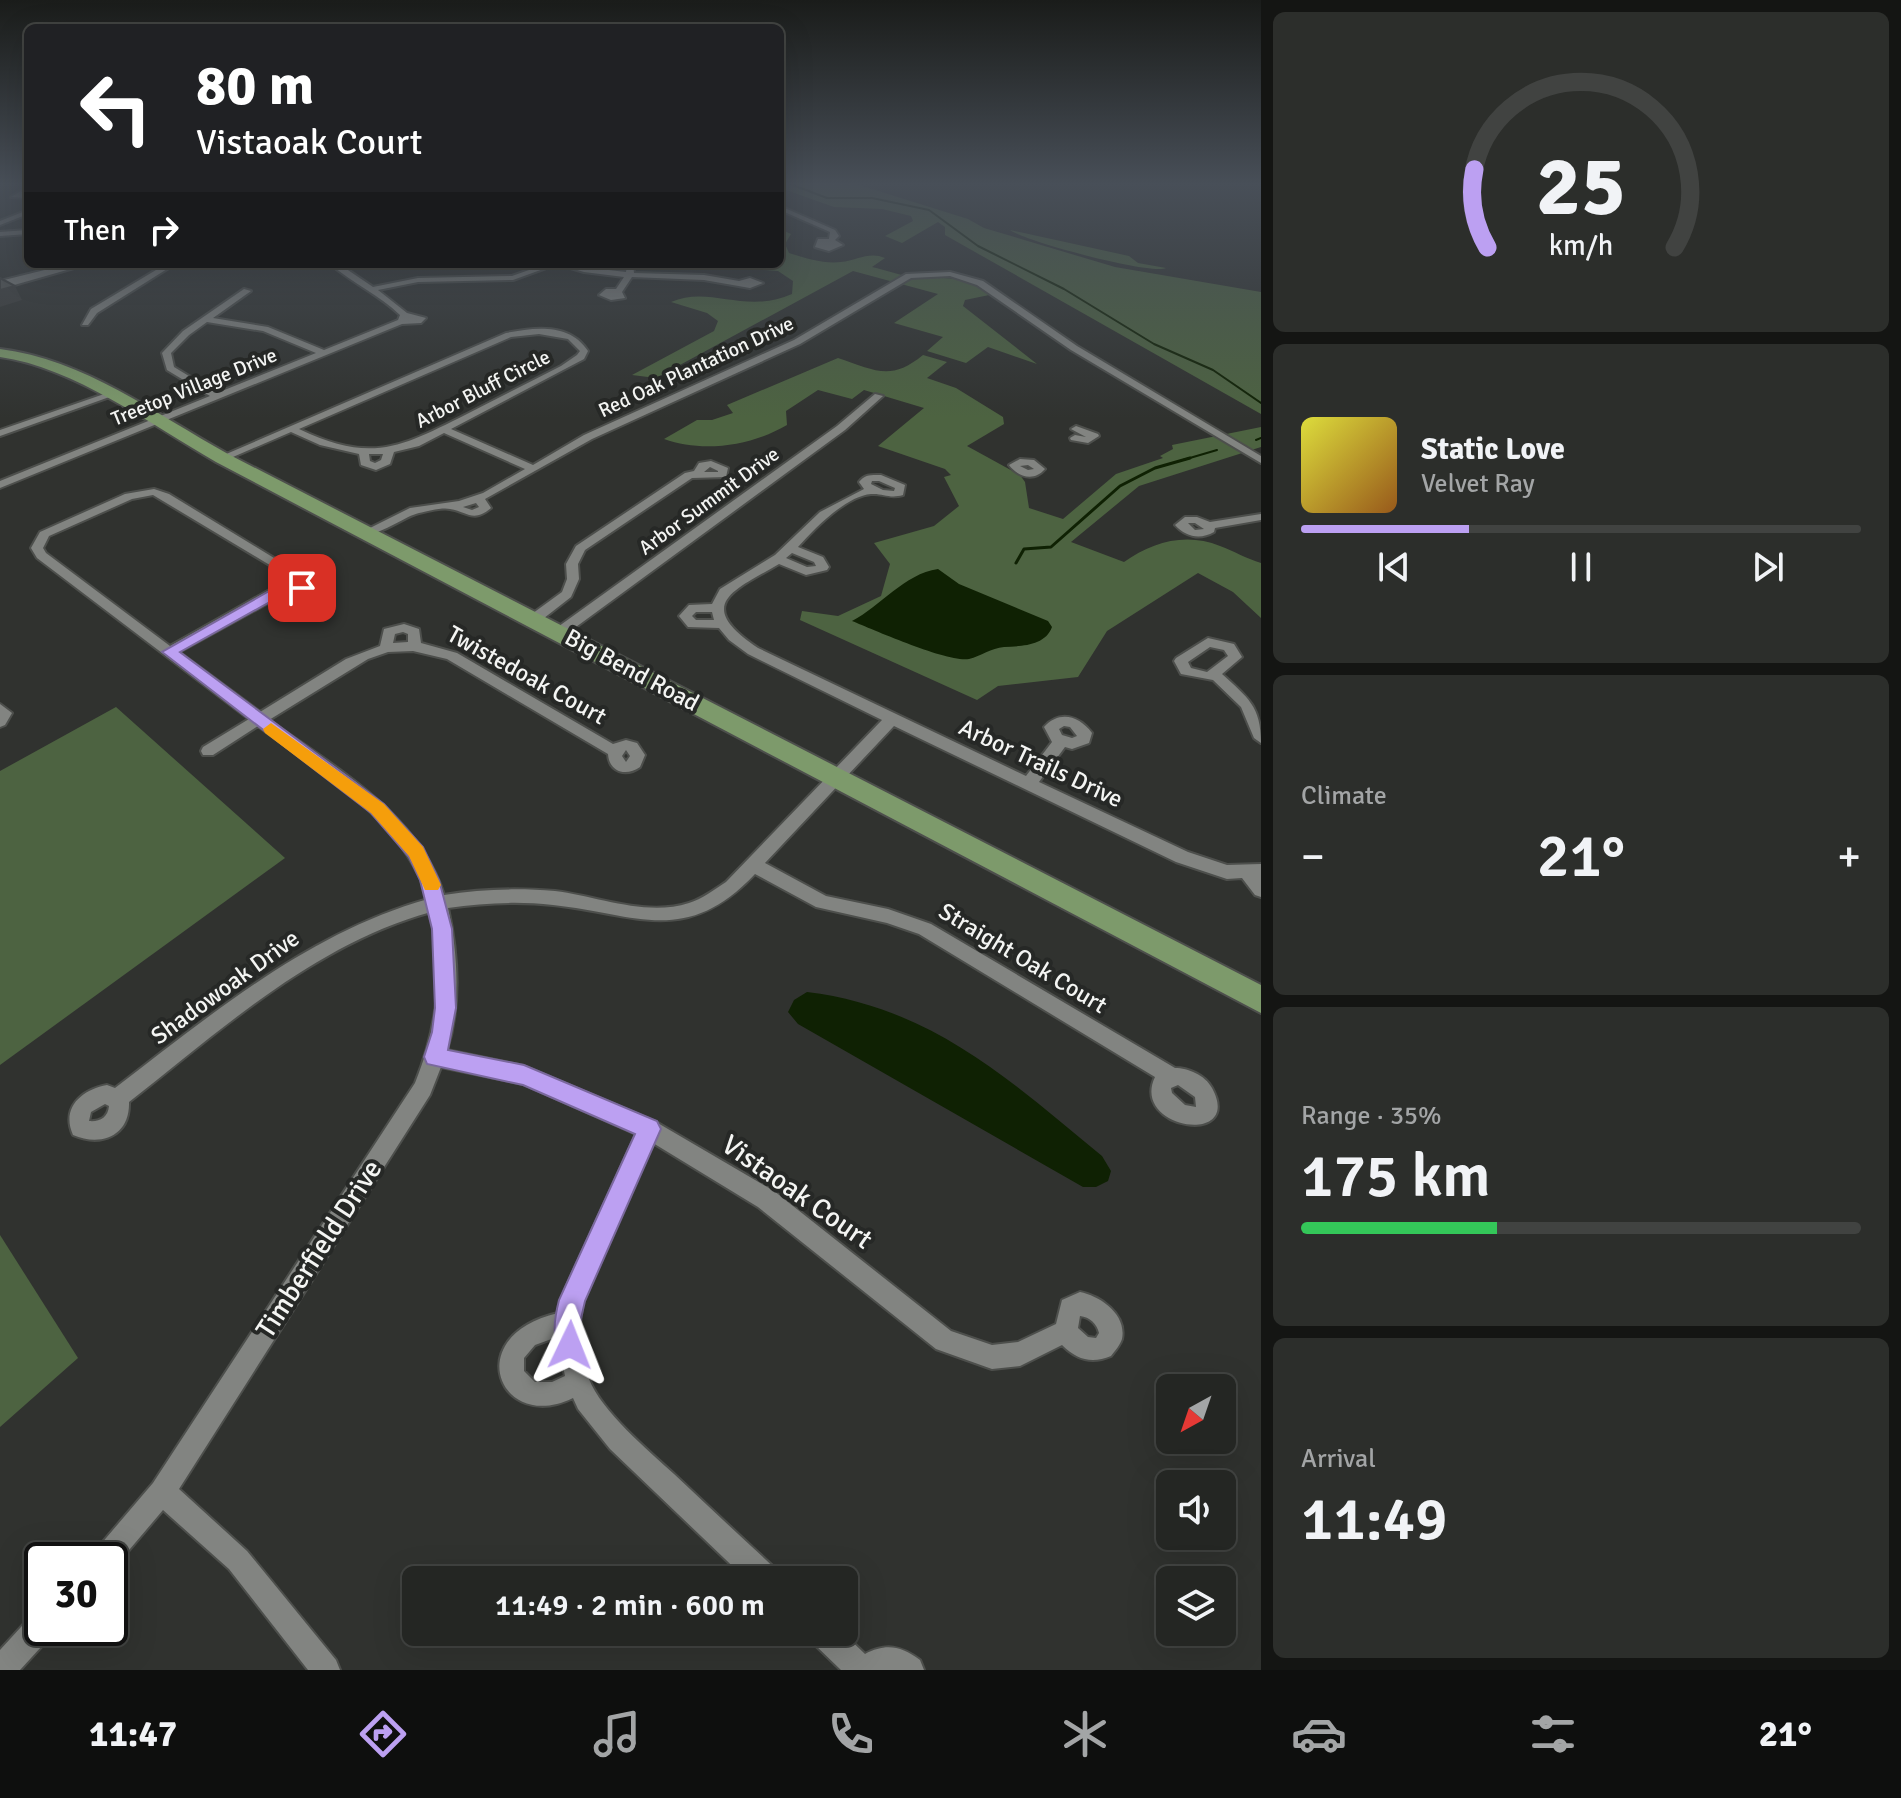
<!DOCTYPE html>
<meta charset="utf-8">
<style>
body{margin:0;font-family:Signika,sans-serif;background:#2c2e2b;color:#f1f3f6;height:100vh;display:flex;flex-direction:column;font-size:30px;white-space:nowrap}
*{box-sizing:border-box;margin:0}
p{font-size:26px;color:#a3a5a6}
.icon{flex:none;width:44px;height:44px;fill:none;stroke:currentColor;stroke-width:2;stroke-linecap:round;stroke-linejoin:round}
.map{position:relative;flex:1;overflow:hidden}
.side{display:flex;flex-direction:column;gap:12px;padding:12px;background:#141513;width:640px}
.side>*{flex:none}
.guide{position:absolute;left:24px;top:24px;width:760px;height:244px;border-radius:12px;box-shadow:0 8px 32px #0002,0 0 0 2px #414341;background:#202124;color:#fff;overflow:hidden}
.needle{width:52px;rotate:220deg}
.tools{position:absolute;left:1156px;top:1374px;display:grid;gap:16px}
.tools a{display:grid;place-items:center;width:80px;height:80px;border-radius:12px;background:#242623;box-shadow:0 8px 32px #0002,0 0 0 2px #414341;font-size:40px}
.speed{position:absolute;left:24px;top:1542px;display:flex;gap:16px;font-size:40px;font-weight:700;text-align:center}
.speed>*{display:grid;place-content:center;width:104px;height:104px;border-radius:50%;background:#242623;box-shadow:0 8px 32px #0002,0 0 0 2px #414341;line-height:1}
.speed .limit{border:4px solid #111;border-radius:12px;background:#fff;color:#111}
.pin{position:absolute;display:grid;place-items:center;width:68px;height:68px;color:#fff;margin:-34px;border-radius:16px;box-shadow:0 4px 12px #0006}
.me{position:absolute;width:88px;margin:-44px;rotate:2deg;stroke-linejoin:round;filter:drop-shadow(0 0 6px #0008)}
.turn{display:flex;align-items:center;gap:28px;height:168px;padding:0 40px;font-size:36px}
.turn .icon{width:104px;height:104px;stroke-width:2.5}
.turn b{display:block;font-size:56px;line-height:68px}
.then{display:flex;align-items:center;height:76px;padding:0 40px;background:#0003;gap:16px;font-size:30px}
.big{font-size:60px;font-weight:600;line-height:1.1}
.side .card{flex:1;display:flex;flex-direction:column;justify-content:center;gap:12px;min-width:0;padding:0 28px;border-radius:12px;background:#2c2e2b}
.side .dial{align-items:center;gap:0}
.dial svg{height:208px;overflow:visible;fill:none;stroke:#414341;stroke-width:7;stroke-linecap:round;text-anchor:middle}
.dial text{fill:#f1f3f6;stroke:none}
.song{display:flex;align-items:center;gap:24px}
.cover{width:96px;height:96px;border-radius:12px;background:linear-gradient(135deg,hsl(60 70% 55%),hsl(30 70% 35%))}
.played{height:8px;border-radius:4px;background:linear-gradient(90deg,#bca0f2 30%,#414341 30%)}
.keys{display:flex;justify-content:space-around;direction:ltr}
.heat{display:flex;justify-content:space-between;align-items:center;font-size:44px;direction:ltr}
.charge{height:12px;border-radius:6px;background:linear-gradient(90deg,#34c759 35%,#414341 0)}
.trip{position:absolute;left:402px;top:1566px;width:456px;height:80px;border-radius:12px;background:#242623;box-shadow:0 8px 32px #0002,0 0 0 2px #414341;font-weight:600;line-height:80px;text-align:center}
.dock{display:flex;height:128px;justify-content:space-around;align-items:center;background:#0e0f0e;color:#a3a5a6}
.dock .icon{width:56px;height:56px}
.dock .current{color:#bca0f2}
.dock b{font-size:36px;color:#f1f3f6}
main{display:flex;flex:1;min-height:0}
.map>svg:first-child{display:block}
</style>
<main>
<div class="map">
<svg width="1261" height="1670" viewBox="0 0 1261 1670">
<rect width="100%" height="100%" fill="#30322f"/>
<g fill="#4d6341">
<polygon points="780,184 856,184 968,219 984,228 1115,267 1261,292 1261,414 945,235 945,227 938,222 902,243 885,236 913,221 911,216 882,209 834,207 780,188"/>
<path d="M780,229L791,234L785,244L789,253C805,258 823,264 841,262C857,260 870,251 885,258L872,267C886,270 901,276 915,277C953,279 959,275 994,294L965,300L963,306L1037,364L988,347L966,363L927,351L943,337L894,323L938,294L853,271L656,378L632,375L714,331L718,321L707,313L671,302C710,285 745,315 792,294L793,281L778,271L695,264H780Z"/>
<path d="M1010,230L1129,256L1138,263L1166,268C1151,275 1026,242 1010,230Z"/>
<path d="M923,355L947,362L927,378L956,388L1003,417L1004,424L967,446L1020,475L1025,482L1029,508L1063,519L1116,474L1163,458L1160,456L1173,449L1172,445L1261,427V447L1139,486L1071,542L1124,562C1152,542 1186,532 1220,546C1234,551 1247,559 1261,563V618L1233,592L1198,573L1107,631L1078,677L998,686L977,700L800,620L802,611L838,616L881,596L890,564L874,543L934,526L959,506L944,477L951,475L945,469L878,446L924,408L864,390L852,399L818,390L786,411L787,425C751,446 703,453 664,439L697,420H712L733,413L727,405L838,358C875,370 890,382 923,355Z"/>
<polygon points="116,707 285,858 0,1065 0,771"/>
<polygon points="0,1235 78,1358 0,1427"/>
</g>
<g fill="#0f2103">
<path d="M938,569L959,584L1048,621L1052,627C1045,646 1022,646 1004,647C991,648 981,656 969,659C949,663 874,630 852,621C881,606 904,574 938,569Z"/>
<path d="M807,992C931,1007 1010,1080 1102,1156L1111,1171L1108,1181L1096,1187H1083L798,1024L788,1012L794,1000Z"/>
</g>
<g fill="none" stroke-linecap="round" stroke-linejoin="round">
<g stroke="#0f2103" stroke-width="2">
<polyline points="790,184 827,198 872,198 929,210 978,246 1064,289 1154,344 1213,370 1261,403"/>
<polyline points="1256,440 1261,438"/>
<polyline points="1183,460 1217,450"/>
</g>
<polyline stroke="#0f2103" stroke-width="3" points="1016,563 1024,549 1051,547 1120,486 1155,468 1190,458"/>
<defs>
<g id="street">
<polygon points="21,191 23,194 28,194 28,198 11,197"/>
<polygon points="780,206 835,230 839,236 835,240 843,245 829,251 815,247 818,239 829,239 830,232 780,210"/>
<polygon points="28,210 28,214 0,225 0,221"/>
<polygon points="28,230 28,234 0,236 0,232"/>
<polygon points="166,264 175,264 97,313 88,325 82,325 91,309"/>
<path d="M330,264H339L373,287L418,278L512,276L546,264H557L513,280L418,282L378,290L407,313L426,318L421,323L402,324L0,488V481L210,396L167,370L162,353L183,331L244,289L251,291L213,318L268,327L324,350L398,320L400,315C378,294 354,284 330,264ZM207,322L263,331L316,353L217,393L174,367L171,353L189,335Z"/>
<polygon points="557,264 626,272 627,264 633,264 634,273 704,275 739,281 750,278 763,283 750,288 704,280 632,277 622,292 625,298 611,300 599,295 606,289 616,289 624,277 584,272"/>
<path d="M950,272L983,281L1077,346L1261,456V463L1071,350L977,285L950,276L911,278L800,344L592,439L485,499L491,508C473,523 468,512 450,509C443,507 427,511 419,513C404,516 375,540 362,532L410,508L459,501L483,493L525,469L444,433L419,446L394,452L390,464L376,470L361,465L359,454L320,445L291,432L226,460L217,458L506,333C535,327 570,323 588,351L584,359L451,429L533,465L584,435L794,340L906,274ZM539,334L568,339L580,351L577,355L561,366C530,382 498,398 467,414C401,447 372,464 299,429L511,337ZM369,454H383L381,460L375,463L370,461ZM476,503L479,507L472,510L463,507Z"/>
<polygon points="107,393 115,395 0,436 0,430"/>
<polygon points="875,394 883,396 845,430 565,635 555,635 555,629 837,426"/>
<polygon points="1076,426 1098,434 1099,436 1088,443 1071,440 1070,438 1075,435 1086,437 1071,429"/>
<path d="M1020,459L1034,460L1045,469C1034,482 1018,477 1009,465ZM1028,465L1034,469L1028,470L1020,466Z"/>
<path d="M711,461L728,468L726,477L692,478L585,550L578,564L579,579L571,597L539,622H529V616L562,592L567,579L566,564L576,546L685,473L694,471L699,463ZM710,467L718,471V472H704Z"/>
<path d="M881,475L905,485L903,495C889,499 883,493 871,494C846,496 814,529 798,547L823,557L829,567L827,570L806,575L779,564C735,590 692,604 758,648L1026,776L1052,742L1044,727C1060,710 1079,716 1092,733L1089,743L1072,749L1065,747L1039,782L1188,852L1227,865L1261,864V897L1255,895L1242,878L1227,879L1176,862L894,726L765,863L826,896L888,909L931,924L1175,1068C1188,1068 1205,1075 1212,1088C1244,1147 1130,1129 1155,1077L919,934L887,923L816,907L755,874C686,947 637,914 553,905C518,901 483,903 448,908C458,954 461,1005 447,1050L524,1066L656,1122L774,1191L951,1331L992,1345L1018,1342L1056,1324L1062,1300L1080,1292C1100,1296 1127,1314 1122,1339C1120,1345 1115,1351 1111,1356C1092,1364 1077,1360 1062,1345L1020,1366L992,1369L936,1349L758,1207L653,1143L583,1301C578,1327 580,1354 589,1379C601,1411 649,1451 674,1474C708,1506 742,1538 777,1570L781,1580H747L610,1449L578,1409L573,1398C500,1434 459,1336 558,1313L564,1292L636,1134L523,1084L441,1067L430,1095L179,1489L247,1551L336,1660L340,1670H308L229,1569L163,1510L113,1569L110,1571V1560H91L95,1551L153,1483L415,1083C438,1026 444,973 431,912C315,944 222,1029 129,1102C130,1136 101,1147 73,1135C61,1108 81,1090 107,1085L115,1088C212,1014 308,933 428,899C404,819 322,774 258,726L213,755H203L201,751L203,747L249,719L37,558L31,548L40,532L125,494L154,489L169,494L292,569L313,572L319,580L306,591L286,593L179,652L260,712L346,659L380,646L384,629L404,624L419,629L421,643L457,653L613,744L626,740L637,743L645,755L640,767C626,777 609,772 608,754L447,659L413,651L388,652L368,659L269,720C335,768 418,813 444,895C480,889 518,888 555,891C597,896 646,917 689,903C702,899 714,890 726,882L882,720L748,654L729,640L719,628L688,627L679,616L689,605L712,604L720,589L775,555L820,512L864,489L859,482C865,474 872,475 881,475ZM872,481H879L895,488L894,491L883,490L871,484ZM153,495L283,573L282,583L170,646L46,553L43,548L49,536L132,499ZM792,553L814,562L816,566L807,567L786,558ZM295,576L305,578L306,579L294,585ZM696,612H712L714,620H696L692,616ZM403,632L408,634V642L393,643L395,634ZM1064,726L1070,727L1077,736L1072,738L1062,735L1059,729ZM626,750L630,756L626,762L622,756ZM1178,1085L1195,1097L1196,1107L1185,1105L1172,1093L1171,1088ZM105,1104L109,1106C108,1118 99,1122 89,1121L91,1112ZM1080,1316C1090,1317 1097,1324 1099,1333L1096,1338L1088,1337L1078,1328ZM557,1337L565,1376L552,1382H535L524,1371V1358L535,1345Z"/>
<path d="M1261,514V520L1215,528L1214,532C1200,540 1186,537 1175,525L1185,517H1197L1210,522ZM1188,523H1195L1204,529L1195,530Z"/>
<path d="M1208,638L1234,644L1242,657L1222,674C1248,698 1261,706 1261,743L1254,738L1241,707L1213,680L1181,674L1174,661L1176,658ZM1210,647L1224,650L1228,656L1207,672L1191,668L1188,662Z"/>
<polygon points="0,704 12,713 5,725 0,727"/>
<polygon points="42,1611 42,1628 55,1628 52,1635 20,1670 0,1670 0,1650 32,1615"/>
<path d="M808,1632H842L865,1654C886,1643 901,1646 920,1660L924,1670H841L812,1642Z"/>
</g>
<polygon id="secondary" points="69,264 88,264 0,289 0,281"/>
<path id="primary" d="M0,349C83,359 156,414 228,454L1261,985V1013L216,462C152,425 73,367 0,357Z"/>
</defs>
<use href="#street" stroke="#4d4f4c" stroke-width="4"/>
<use href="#secondary" stroke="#4d4f4c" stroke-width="4"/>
<use href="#primary" stroke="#4d4f4c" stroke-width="4"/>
<use href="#street" fill="#828481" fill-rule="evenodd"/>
<use href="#secondary" fill="#828481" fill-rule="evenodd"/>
<use href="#primary" fill="#7d9a6b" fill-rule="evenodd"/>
</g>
<polygon fill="#3b3c3a" points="15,286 22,300 0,307 0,290"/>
<polygon fill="#545653" stroke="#3b3c3a" stroke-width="2" points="0,278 15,286 0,290"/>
<linearGradient id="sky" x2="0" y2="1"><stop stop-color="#1a1c1a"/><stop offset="0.44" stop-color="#484f58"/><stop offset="1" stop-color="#484f58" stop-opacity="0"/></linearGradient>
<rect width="1261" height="418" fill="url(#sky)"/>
<path fill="#bca0f2" stroke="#7a689d" stroke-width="2" d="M302,584L309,588L307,591L286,593L180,652L384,804L423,847L439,880L452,929L456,1008L448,1050L524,1065L657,1121L661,1129L585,1301L580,1323L583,1345L579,1355L570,1358L560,1355C552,1335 554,1320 559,1300L635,1134L523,1085L427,1064L424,1057L432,1032L435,1008L432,929L420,880L409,857L371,813L162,652L278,586Z"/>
<polygon fill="#f59e0b" points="271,723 384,804 423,847 441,885 438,890 425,890 409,856 371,813 265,733 263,729"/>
<g text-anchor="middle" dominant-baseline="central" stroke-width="8" stroke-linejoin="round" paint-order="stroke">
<g font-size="20" fill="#f4f5f3" stroke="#262826">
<text transform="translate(696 367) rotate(-25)">Red Oak Plantation Drive</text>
<text transform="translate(194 387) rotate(-22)">Treetop Village Drive</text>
<text transform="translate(483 389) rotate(-27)">Arbor Bluff Circle</text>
<text transform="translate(709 501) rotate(-36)">Arbor Summit Drive</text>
</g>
<g font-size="24" fill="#f4f5f3" stroke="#262826">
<text transform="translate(632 670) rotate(28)">Big Bend Road</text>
<text transform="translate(527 675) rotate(29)">Twistedoak Court</text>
<text transform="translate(1041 763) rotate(25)">Arbor Trails Drive</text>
<text transform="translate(1023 958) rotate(31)">Straight Oak Court</text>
<text transform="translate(225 987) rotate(-36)">Shadowoak Drive</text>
</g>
<g font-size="28" fill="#f4f5f3" stroke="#262826">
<text transform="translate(797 1192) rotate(35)">Vistaoak Court</text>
<text transform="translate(319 1249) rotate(-57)">Timberfield Drive</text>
</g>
</g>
</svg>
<div class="tools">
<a><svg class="needle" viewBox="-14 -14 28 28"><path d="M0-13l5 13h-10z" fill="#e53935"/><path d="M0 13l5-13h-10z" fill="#a3a5a6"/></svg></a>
<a><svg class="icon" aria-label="sound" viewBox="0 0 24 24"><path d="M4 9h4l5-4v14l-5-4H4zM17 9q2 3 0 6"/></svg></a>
<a><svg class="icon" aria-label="layers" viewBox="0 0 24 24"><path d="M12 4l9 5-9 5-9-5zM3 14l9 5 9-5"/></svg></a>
</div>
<div class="speed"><div class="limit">30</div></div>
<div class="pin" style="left:302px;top:588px;background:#d93025"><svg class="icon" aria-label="arrive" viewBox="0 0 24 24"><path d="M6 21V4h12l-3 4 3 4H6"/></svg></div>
<svg class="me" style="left:570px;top:1345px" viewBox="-20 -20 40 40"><path d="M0-17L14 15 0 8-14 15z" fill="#bca0f2" stroke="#fff" stroke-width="4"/></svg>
<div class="trip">11:49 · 2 min · 600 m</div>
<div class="guide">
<div class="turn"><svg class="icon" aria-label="left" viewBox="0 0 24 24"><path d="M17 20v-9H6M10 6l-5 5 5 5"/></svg><div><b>80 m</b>Vistaoak Court</div></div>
<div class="then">Then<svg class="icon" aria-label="right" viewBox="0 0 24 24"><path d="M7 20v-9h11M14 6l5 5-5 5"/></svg></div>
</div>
</div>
<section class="side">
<div class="card dial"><svg viewBox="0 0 100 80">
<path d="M14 69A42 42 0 1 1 86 69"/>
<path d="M14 69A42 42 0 0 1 9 39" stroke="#bca0f2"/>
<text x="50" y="56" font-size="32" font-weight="700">25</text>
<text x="50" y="72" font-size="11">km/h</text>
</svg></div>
<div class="card">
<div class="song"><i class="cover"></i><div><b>Static Love</b><p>Velvet Ray</p></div></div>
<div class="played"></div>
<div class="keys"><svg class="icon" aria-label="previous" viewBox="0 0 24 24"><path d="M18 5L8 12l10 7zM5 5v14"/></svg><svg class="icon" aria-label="pause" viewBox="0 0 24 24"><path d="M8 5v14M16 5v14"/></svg><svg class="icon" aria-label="next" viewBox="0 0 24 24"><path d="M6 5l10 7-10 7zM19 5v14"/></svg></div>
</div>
<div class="card"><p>Climate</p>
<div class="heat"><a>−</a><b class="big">21°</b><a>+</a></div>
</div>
<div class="card"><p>Range · 35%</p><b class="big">175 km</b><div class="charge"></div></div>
<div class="card"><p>Arrival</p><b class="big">11:49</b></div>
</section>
</main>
<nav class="dock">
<b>11:47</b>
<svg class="icon current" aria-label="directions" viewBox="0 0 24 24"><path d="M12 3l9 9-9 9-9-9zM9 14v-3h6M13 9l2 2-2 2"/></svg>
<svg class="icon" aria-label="music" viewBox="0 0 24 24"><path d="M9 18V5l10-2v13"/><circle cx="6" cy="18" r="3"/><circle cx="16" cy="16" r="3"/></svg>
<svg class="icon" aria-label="phone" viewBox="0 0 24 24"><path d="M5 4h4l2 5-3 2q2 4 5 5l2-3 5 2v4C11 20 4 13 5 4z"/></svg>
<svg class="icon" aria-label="climate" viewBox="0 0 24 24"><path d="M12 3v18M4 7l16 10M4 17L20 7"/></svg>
<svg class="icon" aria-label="car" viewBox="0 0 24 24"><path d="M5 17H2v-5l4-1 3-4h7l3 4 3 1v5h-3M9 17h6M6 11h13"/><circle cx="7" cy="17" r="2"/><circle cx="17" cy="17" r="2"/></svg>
<svg class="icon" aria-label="filters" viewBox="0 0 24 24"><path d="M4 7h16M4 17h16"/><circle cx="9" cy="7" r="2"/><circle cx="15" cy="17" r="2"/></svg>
<b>21°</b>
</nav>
